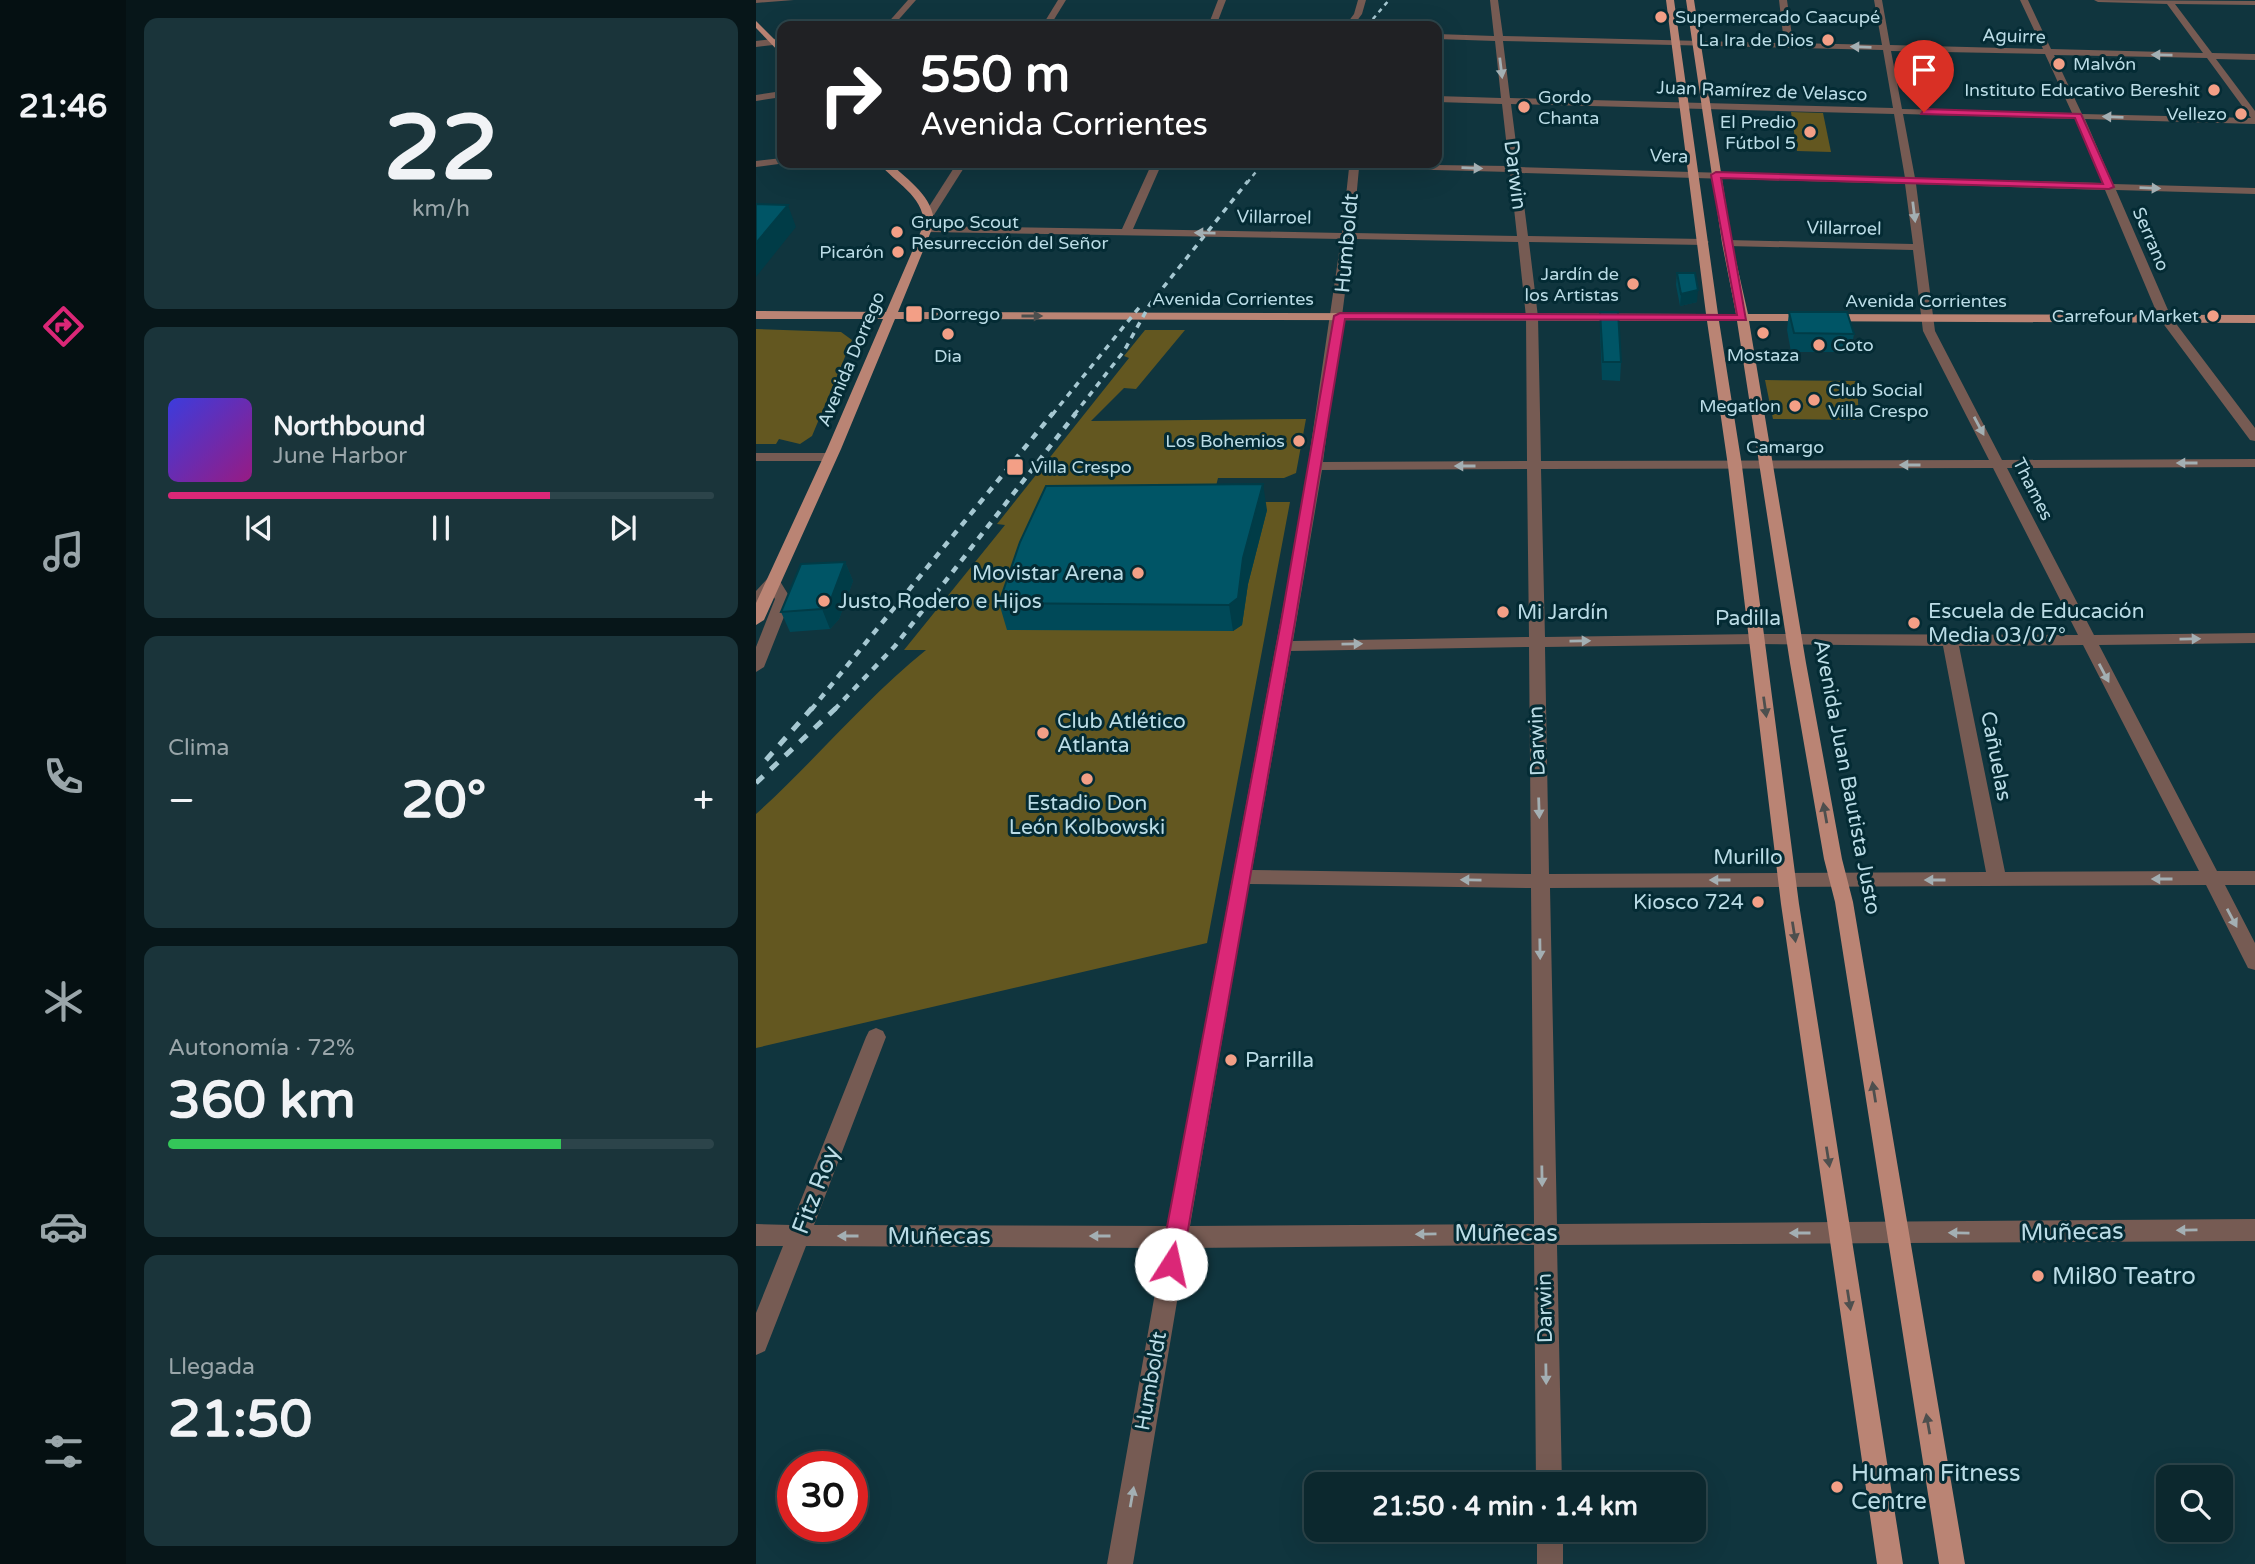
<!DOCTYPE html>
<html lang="es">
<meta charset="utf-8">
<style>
body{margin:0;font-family:"Varela Round",sans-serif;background:#1a343a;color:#f1f3f6;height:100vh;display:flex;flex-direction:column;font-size:26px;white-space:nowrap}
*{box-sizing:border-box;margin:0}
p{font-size:23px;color:#9aa6aa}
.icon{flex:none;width:38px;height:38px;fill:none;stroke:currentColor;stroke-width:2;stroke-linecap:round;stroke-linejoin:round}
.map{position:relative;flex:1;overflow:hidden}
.sheet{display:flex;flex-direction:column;gap:18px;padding:18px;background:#071619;width:630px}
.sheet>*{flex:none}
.banner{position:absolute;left:21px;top:21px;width:665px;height:147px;border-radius:14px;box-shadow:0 7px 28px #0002,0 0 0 2px #2c444a;background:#202124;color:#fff;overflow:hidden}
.tools{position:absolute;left:1400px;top:1465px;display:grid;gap:14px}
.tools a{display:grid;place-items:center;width:77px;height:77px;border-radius:14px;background:#0c282e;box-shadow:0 7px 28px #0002,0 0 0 2px #2c444a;font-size:35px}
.speed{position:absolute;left:21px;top:1451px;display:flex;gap:14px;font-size:35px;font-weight:700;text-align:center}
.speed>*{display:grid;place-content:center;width:91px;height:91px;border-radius:50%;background:#0c282e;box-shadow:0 7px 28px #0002,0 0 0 2px #2c444a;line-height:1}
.speed .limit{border:10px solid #d22;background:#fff;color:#111}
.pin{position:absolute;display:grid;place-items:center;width:60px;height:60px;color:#fff;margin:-72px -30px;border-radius:50% 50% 50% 0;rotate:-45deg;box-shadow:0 0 7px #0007}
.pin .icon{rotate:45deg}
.me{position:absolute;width:77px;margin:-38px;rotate:10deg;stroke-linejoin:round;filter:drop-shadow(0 0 5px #0008)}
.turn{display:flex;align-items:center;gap:24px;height:147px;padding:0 28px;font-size:32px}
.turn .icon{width:91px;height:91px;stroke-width:2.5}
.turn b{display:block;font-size:49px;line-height:60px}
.big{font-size:52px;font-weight:700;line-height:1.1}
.sheet .card{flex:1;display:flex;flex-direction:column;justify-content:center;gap:10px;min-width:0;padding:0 24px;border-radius:14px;background:#1a343a}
.sheet .dial{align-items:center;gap:0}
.dial b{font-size:91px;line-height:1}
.song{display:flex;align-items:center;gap:21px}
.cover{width:84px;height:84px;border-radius:10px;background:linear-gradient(135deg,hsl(240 70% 55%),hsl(310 70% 35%))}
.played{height:7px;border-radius:4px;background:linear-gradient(90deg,#db2777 70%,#2c444a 70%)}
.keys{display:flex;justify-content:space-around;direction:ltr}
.heat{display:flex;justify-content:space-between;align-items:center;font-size:38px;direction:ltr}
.charge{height:10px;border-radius:5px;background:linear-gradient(90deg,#34c759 72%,#2c444a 0)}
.trip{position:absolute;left:548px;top:1472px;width:402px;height:70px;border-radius:14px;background:#0c282e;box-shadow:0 7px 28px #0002,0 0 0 2px #2c444a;font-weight:700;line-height:70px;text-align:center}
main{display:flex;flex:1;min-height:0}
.dock{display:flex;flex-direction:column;width:126px;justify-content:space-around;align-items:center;background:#051012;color:#9aa6aa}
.dock .icon{width:49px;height:49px}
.dock .on{color:#db2777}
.dock b{font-size:32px;color:#f1f3f6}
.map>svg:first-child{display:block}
</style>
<main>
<nav class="dock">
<b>21:46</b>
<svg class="icon on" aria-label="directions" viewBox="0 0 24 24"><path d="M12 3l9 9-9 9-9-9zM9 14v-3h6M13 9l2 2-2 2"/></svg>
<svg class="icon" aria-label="music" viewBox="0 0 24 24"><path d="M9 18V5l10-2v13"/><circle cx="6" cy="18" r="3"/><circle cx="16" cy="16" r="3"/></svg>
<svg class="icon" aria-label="phone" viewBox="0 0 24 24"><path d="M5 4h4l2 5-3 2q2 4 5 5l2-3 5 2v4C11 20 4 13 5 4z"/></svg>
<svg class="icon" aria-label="climate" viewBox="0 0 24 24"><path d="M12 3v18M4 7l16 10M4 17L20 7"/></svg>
<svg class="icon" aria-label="car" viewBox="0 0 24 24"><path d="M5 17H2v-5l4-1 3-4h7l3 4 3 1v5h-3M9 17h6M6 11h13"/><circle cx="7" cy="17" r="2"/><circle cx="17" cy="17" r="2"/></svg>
<svg class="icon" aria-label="filters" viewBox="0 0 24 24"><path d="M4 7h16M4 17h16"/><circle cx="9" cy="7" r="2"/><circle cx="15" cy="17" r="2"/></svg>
</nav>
<section class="sheet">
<div class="card dial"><b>22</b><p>km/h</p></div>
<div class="card">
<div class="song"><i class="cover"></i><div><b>Northbound</b><p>June Harbor</p></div></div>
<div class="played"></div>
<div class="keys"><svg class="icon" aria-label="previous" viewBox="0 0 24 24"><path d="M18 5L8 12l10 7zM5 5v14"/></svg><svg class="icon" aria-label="pause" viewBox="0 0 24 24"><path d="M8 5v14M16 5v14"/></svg><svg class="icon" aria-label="next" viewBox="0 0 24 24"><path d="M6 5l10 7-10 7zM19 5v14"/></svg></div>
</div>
<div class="card"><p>Clima</p>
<div class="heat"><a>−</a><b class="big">20°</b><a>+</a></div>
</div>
<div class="card"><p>Autonomía · 72%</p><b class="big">360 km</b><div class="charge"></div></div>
<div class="card"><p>Llegada</p><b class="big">21:50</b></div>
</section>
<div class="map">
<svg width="1499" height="1564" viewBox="0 0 1499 1564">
<rect width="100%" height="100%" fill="#10353e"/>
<g fill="#635720">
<polygon points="1035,112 1067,113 1075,152 1041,151"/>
<polygon points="0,329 85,332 96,340 56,436 44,444 23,439 20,444 0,444"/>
<path d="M389,330H429L380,389L368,388L335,421L550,419L540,473L528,478H462L456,502H534L451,943L0,1048V814C59,761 108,700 170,650H148L249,525L241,524L373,358L368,356Z"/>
<polygon points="1009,380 1101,381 1103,420 1017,419"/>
</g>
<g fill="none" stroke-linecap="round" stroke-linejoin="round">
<g fill="#765b53" fill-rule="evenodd">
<polygon points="0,0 38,0 0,3"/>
<polygon points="152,0 160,0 137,26 129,26"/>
<polygon points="302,0 310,0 294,26 286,26"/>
<polygon points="462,0 470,0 460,26 452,26"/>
<polygon points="602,0 610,0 606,14 597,26 589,26 598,14"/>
<path d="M734,0H742L747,36L1028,43L1023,0H1031L1037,43L1126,45L1118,0H1126L1134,45L1287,49L1264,0H1272L1295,49L1447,53L1411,4L1342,2L1338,0L1499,1V5L1419,4L1456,53L1499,54V60L1460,59L1499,111V124L1329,119L1357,184L1499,188V194L1360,190L1415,317L1499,428V441L1494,440L1403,318L1349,190L1160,184L1179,331L1246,460L1499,459V467L1251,468L1338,635L1499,633V643L1343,645L1461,871H1499V885H1469L1499,943V970L1492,968L1450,885L794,888L801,1224L1499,1219V1241L801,1245L806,1484H780L778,1245L430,1248L377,1564H351L407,1248L50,1246L9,1351L0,1355V1313L27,1246H0V1224L35,1225L110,1037L113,1031L120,1028L127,1031L130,1037L58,1225L411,1226L546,506L585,239L171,232L166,229L171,226L366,229L396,163H406L377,229L586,233L593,168L535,166L530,163L753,166L746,104L681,102V96L745,98L739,41L681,39V34L738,36ZM747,41L1127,50L1137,108L754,98ZM1135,51L1289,54L1316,113L1146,109ZM1298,55L1451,58L1495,118L1326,114ZM755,104L1138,114L1149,178L763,167ZM1147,114L1319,119L1347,183L1159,178ZM603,168L754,172L761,236L597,233ZM764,173L1149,184L1157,244L971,240L966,243L971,246L1157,250L1167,331L1233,460L785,461L782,317L773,242L948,245L953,242L948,239L772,236ZM596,239L762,242L770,317L771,461L567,462ZM1237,468L1322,635L1000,634L789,637L785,469ZM771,469L773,637L537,641L566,470ZM1000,644L1187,646L1230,872L793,874L789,647ZM1327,645L1443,871L1249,872L1203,646ZM773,647L775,874L496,870L535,651ZM493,884L775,888L778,1224L434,1226Z"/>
<polygon points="26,38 26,44 0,47 0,41"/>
<polygon points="26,91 26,97 0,101 0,95"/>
<polygon points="26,158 26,163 30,163 0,167 0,161"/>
<polygon points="201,163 211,163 178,215 170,215 169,213"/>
<polygon points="0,453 74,453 81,457 74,461 0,461"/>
<polygon points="17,576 22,578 35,599 8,667 0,672 0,647 19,599 15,592 5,603 0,605 0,591 12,578"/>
<rect x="781" y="1530" width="26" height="34"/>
</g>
<g fill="#ba8474" fill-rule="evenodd">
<path d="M910,0H918L962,314H980L966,243L930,0H938L976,243L992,314L1499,315V323L993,321L1050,663L1086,859L1097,902L1209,1564H1183L1079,902L1068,859L1034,663L981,321H963L986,466L1043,904L1147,1564H1121L1025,904L972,466L951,321L139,319L85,449L8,620L0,625V603L71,449L127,319H0V311L130,312L168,224C167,195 139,183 123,163H134C152,180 178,197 178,224L142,312L950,314Z"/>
<polygon points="0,21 26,47 26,55 0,28"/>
</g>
<g stroke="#a6c8d2" stroke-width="2.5" stroke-dasharray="4.5 4.5" stroke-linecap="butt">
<polyline points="611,26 633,0"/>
<polyline points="491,183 507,163"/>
</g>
<g stroke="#a6c8d2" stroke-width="3.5" stroke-dasharray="6 6" stroke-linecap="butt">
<polyline points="296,415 386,304"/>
<polyline points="318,415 368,351 394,304 492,181"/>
</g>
<g stroke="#a6c8d2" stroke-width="4.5" stroke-dasharray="7 7" stroke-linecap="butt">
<polyline points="55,710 297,413"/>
<polyline points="78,710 139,646 320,413"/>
</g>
<g stroke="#a6c8d2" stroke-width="5" stroke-dasharray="10 10" stroke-linecap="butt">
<polyline points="10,760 56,708"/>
<polyline points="0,783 80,708"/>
</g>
</g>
<g fill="#004958">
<polygon points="921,273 941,302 924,306 920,285"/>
<polygon points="844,312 865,362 864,381 846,380 844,330"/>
<polygon points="1033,312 1098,334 1095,352 1035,352 1031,330"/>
<polygon points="511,510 492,584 486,625 477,631 251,630 243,603"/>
<polygon points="89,562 97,581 83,619 74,629 34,632 25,612"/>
</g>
<g fill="#003c47">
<polygon points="32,205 40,227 0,277 0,243"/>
<polygon points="942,290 941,302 924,306 925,294"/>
<polygon points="507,484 511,510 492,584 486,625 477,631 473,605 487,558"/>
<polygon points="89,562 97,581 83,619 74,629 66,609"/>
</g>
<g fill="#056" stroke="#003c47" stroke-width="2">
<polygon points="573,20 568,26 455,26 456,23 463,21"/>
<polygon points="0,204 32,205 0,243"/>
<polygon points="921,273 939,273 942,290 925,294"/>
<polygon points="844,312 862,312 865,362 847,362"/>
<polygon points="1033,312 1091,312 1098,334 1038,333"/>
<polygon points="507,484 487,558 482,598 473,605 243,603 264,542 290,486"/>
<polygon points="89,562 75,599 66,609 25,612 45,564"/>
</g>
<defs><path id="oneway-solid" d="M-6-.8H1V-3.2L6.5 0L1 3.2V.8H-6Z" transform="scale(1.75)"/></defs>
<g fill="#a3afb3">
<use href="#oneway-solid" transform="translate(1105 47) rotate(-178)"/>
<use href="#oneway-solid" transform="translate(1406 55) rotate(-179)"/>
<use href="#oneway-solid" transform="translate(745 68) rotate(83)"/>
<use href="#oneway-solid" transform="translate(1357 117) rotate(-178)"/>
<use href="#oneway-solid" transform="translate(716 168) rotate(2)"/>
<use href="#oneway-solid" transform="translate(1394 188) rotate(2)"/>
<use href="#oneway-solid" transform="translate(1158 212) rotate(83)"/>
<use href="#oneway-solid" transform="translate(449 233) rotate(-179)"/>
<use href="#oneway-solid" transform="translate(1223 426) rotate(62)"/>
<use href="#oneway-solid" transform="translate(1431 463) rotate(180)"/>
<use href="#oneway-solid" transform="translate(1154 465) rotate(180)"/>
<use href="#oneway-solid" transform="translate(709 466) rotate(180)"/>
<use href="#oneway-solid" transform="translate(1434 639) rotate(-1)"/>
<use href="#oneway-solid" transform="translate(824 641) rotate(-1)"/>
<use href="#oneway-solid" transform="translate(596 644) rotate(-1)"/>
<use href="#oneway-solid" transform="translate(1348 673) rotate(62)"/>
<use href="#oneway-solid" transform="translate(783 808) rotate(88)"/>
<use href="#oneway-solid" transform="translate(1406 879) rotate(180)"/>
<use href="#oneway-solid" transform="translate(715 880) rotate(-179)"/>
<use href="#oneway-solid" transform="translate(964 880) rotate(180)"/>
<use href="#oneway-solid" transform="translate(1179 880) rotate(-180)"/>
<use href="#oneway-solid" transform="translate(1476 918) rotate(62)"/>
<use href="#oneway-solid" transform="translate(784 949) rotate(89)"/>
<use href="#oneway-solid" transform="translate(786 1176) rotate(89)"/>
<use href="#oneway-solid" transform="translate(1431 1230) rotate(179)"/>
<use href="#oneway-solid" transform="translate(1044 1233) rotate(-180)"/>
<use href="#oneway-solid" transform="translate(1203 1233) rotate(-179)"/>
<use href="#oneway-solid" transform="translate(670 1234) rotate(179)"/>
<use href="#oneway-solid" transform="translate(92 1236) rotate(-180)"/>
<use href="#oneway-solid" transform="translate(344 1236) rotate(-180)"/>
<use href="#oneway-solid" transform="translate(790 1374) rotate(89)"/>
<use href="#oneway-solid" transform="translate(376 1497) rotate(-80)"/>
</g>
<g fill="#4d4f4e">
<use href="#oneway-solid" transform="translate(276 316)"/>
<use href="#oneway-solid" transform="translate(1009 707) rotate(82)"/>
<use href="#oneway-solid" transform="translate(1069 813) rotate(-100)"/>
<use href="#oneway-solid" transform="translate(1038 932) rotate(81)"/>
<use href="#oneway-solid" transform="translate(1118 1092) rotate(-99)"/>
<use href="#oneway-solid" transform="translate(1072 1157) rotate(81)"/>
<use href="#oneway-solid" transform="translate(1093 1300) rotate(81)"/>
<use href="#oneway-solid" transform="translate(1172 1424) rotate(-100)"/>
</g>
<polygon fill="#db2777" stroke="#8e194d" stroke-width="2" points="1168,109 1325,114 1358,187 1353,189 965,178 990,320 589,319 539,622 426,1264 423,1271 415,1274 408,1271 404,1264 525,622 578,316 584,313 981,315 955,175 960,172 1347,184 1319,118 1165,114"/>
<g fill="#f39f86" stroke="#042b34" stroke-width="2.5">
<circle cx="905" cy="17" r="7"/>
<circle cx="1072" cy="40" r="7"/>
<circle cx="1303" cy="64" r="7"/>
<circle cx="1458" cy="90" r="7"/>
<circle cx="768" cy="107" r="7"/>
<circle cx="1485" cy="114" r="7"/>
<circle cx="1054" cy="132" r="7"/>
<circle cx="141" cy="232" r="7"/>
<circle cx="142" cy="252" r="7"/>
<circle cx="877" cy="284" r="7"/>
<rect x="149" y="305" width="18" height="18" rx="3.5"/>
<circle cx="1457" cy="316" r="7"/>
<circle cx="1007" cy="333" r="7"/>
<circle cx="192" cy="334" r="7"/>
<circle cx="1063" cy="345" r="7"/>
<circle cx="1058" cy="400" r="7"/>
<circle cx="1039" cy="406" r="7"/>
<circle cx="543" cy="441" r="7"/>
<rect x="250" y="458" width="18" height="18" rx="3.5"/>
<circle cx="382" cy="573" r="7"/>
<circle cx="68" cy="601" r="7"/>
<circle cx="747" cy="612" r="7"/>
<circle cx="1158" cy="623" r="7"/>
<circle cx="287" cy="733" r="7"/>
<circle cx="331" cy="779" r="7"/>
<circle cx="1002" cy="902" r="7"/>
<circle cx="475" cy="1060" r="7"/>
<circle cx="1282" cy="1276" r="7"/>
<circle cx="1081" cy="1487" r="7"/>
</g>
<g text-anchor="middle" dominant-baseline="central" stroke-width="6" stroke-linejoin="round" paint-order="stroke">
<g font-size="18" fill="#bbdce6" stroke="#042b34" text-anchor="end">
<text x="919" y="17" text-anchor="start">Supermercado Caacupé</text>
<text x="1058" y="40">La Ira de Dios</text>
<text x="1317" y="64" text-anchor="start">Malvón</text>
<text x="1444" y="90">Instituto Educativo Bereshit</text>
<text x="782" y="97" text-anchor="start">Gordo<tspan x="782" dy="21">Chanta</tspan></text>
<text x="1471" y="114">Vellezo</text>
<text x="1040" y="122">El Predio<tspan x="1040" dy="21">Fútbol 5</tspan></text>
<text x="155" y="222" text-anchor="start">Grupo Scout<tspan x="155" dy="21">Resurrección del Señor</tspan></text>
<text x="128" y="252">Picarón</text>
<text x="863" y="274">Jardín de<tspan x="863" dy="21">los Artistas</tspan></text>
<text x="174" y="314" text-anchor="start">Dorrego</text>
<text x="1443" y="316">Carrefour Market</text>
<text x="1077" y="345" text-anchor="start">Coto</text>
<text x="1007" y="355" text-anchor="middle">Mostaza</text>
<text x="192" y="356" text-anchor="middle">Dia</text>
<text x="1072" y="390" text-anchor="start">Club Social<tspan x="1072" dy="21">Villa Crespo</tspan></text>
<text x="1025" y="406">Megatlon</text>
<text x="529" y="441">Los Bohemios</text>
<text x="275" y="467" text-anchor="start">Villa Crespo</text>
</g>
<g font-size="18" fill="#bbdce6" stroke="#042b34">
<text transform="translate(1258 36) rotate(2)">Aguirre</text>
<text transform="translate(1006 91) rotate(2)">Juan Ramírez de Velasco</text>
<text transform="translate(913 156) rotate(2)">Vera</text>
<text transform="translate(518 217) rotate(1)">Villarroel</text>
<text transform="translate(1088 228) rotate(1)">Villarroel</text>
<text transform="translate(1395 239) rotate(67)">Serrano</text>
<text x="477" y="299">Avenida Corrientes</text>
<text x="1170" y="301">Avenida Corrientes</text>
<text transform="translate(95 359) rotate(-67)">Avenida Dorrego</text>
<text x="1029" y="447">Camargo</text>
<text transform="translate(1277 489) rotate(63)">Thames</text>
</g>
<g font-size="21" fill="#bbdce6" stroke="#042b34">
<text transform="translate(759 175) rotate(83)">Darwin</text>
<text transform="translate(591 243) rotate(-85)">Humboldt</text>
<text x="992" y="618">Padilla</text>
<text transform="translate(781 741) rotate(-92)">Darwin</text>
<text transform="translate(1240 756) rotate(79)">Cañuelas</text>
<text transform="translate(1091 777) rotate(79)">Avenida Juan Bautista Justo</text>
<text x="992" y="857">Murillo</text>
<text transform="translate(789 1308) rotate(-91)">Darwin</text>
<text transform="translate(395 1381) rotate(-80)">Humboldt</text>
</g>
<g font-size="21" fill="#bbdce6" stroke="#042b34" text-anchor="start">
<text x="368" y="573" text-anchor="end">Movistar Arena</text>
<text x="82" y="601">Justo Rodero e Hijos</text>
<text x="1172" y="611">Escuela de Educación<tspan x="1172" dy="24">Media 03/07°</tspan></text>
<text x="761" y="612">Mi Jardín</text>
<text x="301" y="721">Club Atlético<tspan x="301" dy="24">Atlanta</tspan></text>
<text x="331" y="803" text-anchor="middle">Estadio Don<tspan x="331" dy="24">León Kolbowski</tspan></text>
<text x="988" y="902" text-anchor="end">Kiosco 724</text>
<text x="489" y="1060">Parrilla</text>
</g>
<g font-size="24" fill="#bbdce6" stroke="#042b34">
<text transform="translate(60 1190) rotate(-69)">Fitz Roy</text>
<text transform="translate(1316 1232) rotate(-1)">Muñecas</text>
<text x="750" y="1233">Muñecas</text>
<text x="183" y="1236">Muñecas</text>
</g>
<g font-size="24" fill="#bbdce6" stroke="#042b34" text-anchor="start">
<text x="1296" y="1276">Mil80 Teatro</text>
<text x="1095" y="1473">Human Fitness<tspan x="1095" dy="28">Centre</tspan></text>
</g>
</g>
</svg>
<div class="tools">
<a><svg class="icon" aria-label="search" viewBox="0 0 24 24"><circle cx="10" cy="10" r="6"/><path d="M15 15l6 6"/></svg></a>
</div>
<div class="speed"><div class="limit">30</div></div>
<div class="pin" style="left:1168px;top:112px;background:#d93025"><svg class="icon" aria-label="arrive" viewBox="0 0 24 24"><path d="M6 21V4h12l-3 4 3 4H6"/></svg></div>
<svg class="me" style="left:415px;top:1264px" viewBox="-20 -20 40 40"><circle r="19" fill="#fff"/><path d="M0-13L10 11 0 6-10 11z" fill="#db2777"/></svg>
<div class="trip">21:50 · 4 min · 1.4 km</div>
<div class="banner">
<div class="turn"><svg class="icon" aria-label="right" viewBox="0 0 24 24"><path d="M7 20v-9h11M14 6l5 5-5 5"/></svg><div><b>550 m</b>Avenida Corrientes</div></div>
</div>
</div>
</main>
